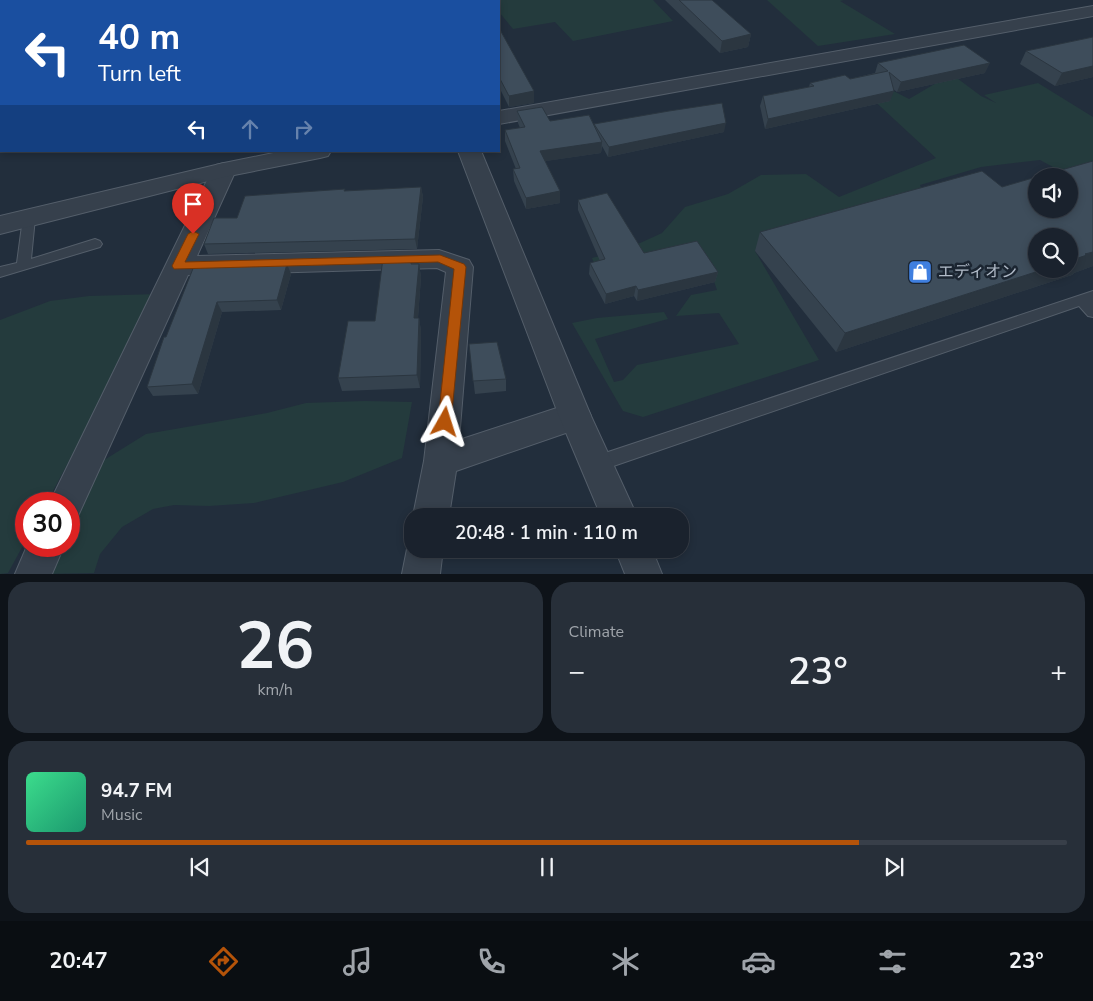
<!DOCTYPE html>
<meta charset="utf-8">
<style>
body{margin:0;font-family:"Nunito Sans","Noto Sans JP",sans-serif;background:#272f39;color:#f1f3f6;height:100vh;display:flex;flex-direction:column;font-size:19px;white-space:nowrap}
*{box-sizing:border-box;margin:0}
p{font-size:16px;color:#9fa4aa}
.icon{flex:none;width:28px;height:28px;fill:none;stroke:currentColor;stroke-width:2;stroke-linecap:round;stroke-linejoin:round}
.map{position:relative;height:574px;overflow:hidden}
.sheet{display:flex;flex-direction:column;gap:8px;padding:8px;background:#0e1319;flex:1}
.sheet>*{flex:none}
.top-card{position:absolute;left:0px;top:0px;width:500px;height:152px;box-shadow:0 2px 8px #0003,0 0 0 1px #383f49;background:#1a4fa0;color:#fff;overflow:hidden}
.controls{position:absolute;left:1028px;top:168px;display:grid;gap:10px}
.controls a{display:grid;place-items:center;width:50px;height:50px;border-radius:50%;background:#1a222d;box-shadow:0 2px 8px #0003,0 0 0 1px #383f49;font-size:25px}
.speed{position:absolute;left:15px;top:492px;display:flex;gap:10px;font-size:25px;font-weight:700;text-align:center}
.speed>*{display:grid;place-content:center;width:65px;height:65px;border-radius:50%;background:#1a222d;box-shadow:0 2px 8px #0003,0 0 0 1px #383f49;line-height:1}
.speed .limit{border:8px solid #d22;background:#fff;color:#111}
.pin{position:absolute;display:grid;place-items:center;width:42px;height:42px;color:#fff;margin:-51px -21px;border-radius:50% 50% 50% 0;rotate:-45deg;box-shadow:0 0 5px #0007}
.pin .icon{rotate:45deg}
.me{position:absolute;width:55px;margin:-28px;rotate:6deg;stroke-linejoin:round;filter:drop-shadow(0 0 4px #0008)}
.turn{display:flex;align-items:center;gap:18px;height:105px;padding:0 15px;font-size:22px}
.turn .icon{width:65px;height:65px;stroke-width:2.5}
.turn b{display:block;font-size:35px;line-height:42px}
.lanes{display:flex;align-items:center;height:48px;padding:0 15px;background:#0003;justify-content:center;gap:25px;direction:ltr}
.lanes .off{opacity:.35}
.big{font-size:38px;font-weight:600;line-height:1.1}
.sheet .widget{flex:1;display:flex;flex-direction:column;justify-content:center;gap:8px;min-width:0;padding:0 18px;border-radius:20px;background:#272f39}
.sheet .dial{align-items:center;gap:0}
.dial b{font-size:65px;line-height:1}
.song{display:flex;align-items:center;gap:15px}
.cover{width:60px;height:60px;border-radius:8px;background:linear-gradient(135deg,hsl(150 70% 55%),hsl(160 70% 35%))}
.played{height:5px;border-radius:2px;background:linear-gradient(90deg,#b45309 80%,#383f49 80%)}
.keys{display:flex;justify-content:space-around;direction:ltr}
.heat{display:flex;justify-content:space-between;align-items:center;font-size:28px;direction:ltr}
.sheet .tiles{flex:1;display:grid;gap:8px;grid-template-columns:1fr 1fr}
.widget:last-child{grid-column:span 2}
.trip{position:absolute;left:404px;top:508px;width:285px;height:50px;border-radius:20px;background:#1a222d;box-shadow:0 2px 8px #0003,0 0 0 1px #383f49;font-weight:600;line-height:50px;text-align:center}
.tabs{display:flex;height:80px;justify-content:space-around;align-items:center;background:#0a0e12;color:#9fa4aa}
.tabs .icon{width:35px;height:35px}
.tabs .selected{color:#b45309}
.tabs b{font-size:22px;color:#f1f3f6}
.map>svg:first-child{display:block}
</style>
<div class="map">
<svg width="1093" height="574" viewBox="0 0 1093 574">
<rect width="100%" height="100%" fill="#222e3c"/>
<g fill="#243b3d">
<polygon points="47,0 326,0 46,1"/>
<polygon points="488,0 653,0 673,21 573,41 555,22 513,29 499,12 499,1"/>
<polygon points="767,0 844,0 840,1 895,34 818,46"/>
<polygon points="934,61 981,96 996,103 984,95 1038,83 1093,117 1093,167 1066,174 1040,160 981,167 920,185 922,190 755,251 819,360 643,417 623,411 572,323 597,318 664,312 668,319 595,339 614,382 623,380 637,365 739,344 719,313 676,316 691,295 717,290 708,264 595,266 592,258 627,249 662,233 685,207 728,194 761,175 806,174 839,197 936,158 854,82 876,82 909,99 938,82"/>
<polygon points="158,294 46,504 26,504 26,540 8,573 0,574 0,320 50,301 89,296"/>
<polygon points="365,401 412,402 402,458 343,482 254,503 209,506 174,505 153,509 122,527 100,554 94,573 42,574 55,546 69,546 69,518 101,462 146,434 267,413 306,403"/>
</g>
<g fill="none" stroke-linecap="round" stroke-linejoin="round">
<defs>
<g id="service">
<polygon points="29,214 35,218 31,259 95,239 100,241 102,244 100,247 0,277 0,267 17,263 23,218"/>
<polygon points="1093,291 1093,317 1088,316 1079,306 596,472 590,469 588,464 590,459 596,456"/>
</g>
<g id="minor">
<polygon points="224,163 232,165 236,170 197,256 439,250 469,260 473,267 459,440 575,402 586,406 591,416 586,426 456,471 449,516 413,516 424,461 446,272 437,268 188,275 78,516 69,519 69,504 49,504 212,170 216,165"/>
<polygon points="412,536 412,549 443,549 440,574 402,574 407,549"/>
<polygon points="27,546 64,546 52,574 15,574"/>
</g>
<g id="tertiary">
<rect x="401" y="0" width="18" height="1"/>
<polygon points="1093,6 1093,16 499,124 499,111"/>
<polygon points="283,151 331,151 328,156 320,158 224,177 0,234 0,216 224,163"/>
<polygon points="458,151 481,151 591,416 637,516 601,516 559,416"/>
<polygon points="615,549 652,549 662,574 625,574"/>
</g>
</defs>
<use href="#service" stroke="#545e6a" stroke-width="2"/>
<use href="#minor" stroke="#545e6a" stroke-width="2"/>
<use href="#tertiary" stroke="#545e6a" stroke-width="2"/>
<use href="#service" fill="#36404c" fill-rule="evenodd"/>
<use href="#minor" fill="#36404c" fill-rule="evenodd"/>
<use href="#tertiary" fill="#36404c" fill-rule="evenodd"/>
</g>
<g fill="#35424e">
<polygon points="665,0 712,0 751,34 748,47 720,53"/>
<polygon points="499,28 534,91 534,103 509,107 499,87"/>
<polygon points="1093,37 1093,77 1055,86 1020,64 1026,51"/>
<polygon points="878,63 985,73 897,92 893,89 890,101 765,129 760,106 763,96 809,87 810,83 850,79 875,73"/>
<polygon points="517,111 550,121 594,126 594,124 724,132 608,157 602,146 601,153 545,161 560,203 526,209 514,181 513,169 516,169 505,141 505,130 520,128 518,123"/>
<polygon points="1093,161 1093,266 1074,273 1072,275 836,352 755,251 760,232 1002,187"/>
<polygon points="421,187 423,197 417,249 208,254 204,244 237,218 345,189 345,191"/>
<polygon points="578,200 644,253 718,272 715,282 637,301 634,296 605,304 589,274 590,263 600,261 578,210"/>
<polygon points="412,258 413,264 419,264 421,277 418,318 419,318 421,331 420,388 342,391 338,378 375,321"/>
<polygon points="287,264 291,274 281,310 222,312 198,394 153,396 147,387 194,266"/>
<polygon points="469,344 506,379 506,391 475,394"/>
</g>
<g fill="#2b3640">
<polygon points="751,34 748,47 720,53 722,41"/>
<polygon points="990,63 985,73 897,92 901,82"/>
<polygon points="1093,66 1093,77 1055,86 1062,73"/>
<polygon points="534,91 534,103 509,107 509,96"/>
<polygon points="894,91 890,101 765,129 768,119"/>
<polygon points="726,123 724,132 608,157 609,147"/>
<polygon points="0,130 1,130 1,151 12,151 0,153"/>
<polygon points="602,142 601,153 540,162 540,151"/>
<polygon points="421,187 423,197 417,249 415,239"/>
<polygon points="560,191 560,203 526,209 526,198"/>
<polygon points="1093,252 1093,266 1074,273 1072,275 836,352 845,333 1045,269 1069,269 1069,261"/>
<polygon points="287,264 291,274 281,310 277,300"/>
<polygon points="419,264 421,277 417,331 414,318"/>
<polygon points="718,272 715,282 637,301 638,290"/>
<polygon points="636,286 634,296 605,304 606,294"/>
<polygon points="217,302 222,312 198,394 192,384"/>
<polygon points="419,318 421,331 420,388 417,375"/>
</g>
<g fill="#3e4d5b" stroke="#2b3640">
<polygon points="326,0 368,0 367,1 326,1"/>
<polygon points="679,0 712,0 751,34 722,41"/>
<polygon points="499,28 534,91 509,96 499,77"/>
<polygon points="1093,37 1093,66 1062,73 1026,51"/>
<polygon points="964,45 990,63 901,82 889,72 894,91 768,119 763,96 814,86 810,83 845,75 850,79 888,71 878,63"/>
<polygon points="1,71 1,130 0,130 0,72"/>
<polygon points="722,103 726,123 609,147 594,124 669,111"/>
<polygon points="542,107 550,121 589,115 602,142 540,151 560,191 526,198 513,169 520,168 505,130 525,127 517,111"/>
<polygon points="1093,161 1093,252 1085,254 1087,255 1069,261 1069,236 1036,236 1036,269 1045,269 845,333 760,232 982,171 1002,187 1036,177 1036,209 1069,209 1069,176 1040,176"/>
<polygon points="421,187 415,239 204,244 214,218 237,218 245,196 345,189 344,191"/>
<polygon points="607,193 644,253 697,241 718,272 638,290 636,286 606,294 590,263 605,259 578,200"/>
<polygon points="383,258 412,258 411,264 419,264 414,318 419,318 417,375 338,378 348,321 375,321"/>
<polygon points="287,264 277,300 217,302 192,384 147,387 164,337 166,337 194,266"/>
<polygon points="497,342 506,379 473,381 469,344"/>
</g>
<polygon fill="#b45309" stroke="#753606" points="193,231 199,234 185,262 440,255 464,264 466,267 451,422 449,427 445,428 440,427 438,422 454,269 438,262 174,269 172,266 188,234"/>
<defs>
<symbol id="shop-square" viewBox="-11 -11 22 22"><rect x="-9" y="-9" width="18" height="18" rx="4" fill="#3f7fe0" stroke="#1b2531"/><path d="M-5-2.5h2.3a2.7 3.5 0 0 1 5.4 0H5L5.5 6h-11ZM-1.5-2.5h3a1.5 2.3 0 0 0-3 0Z" fill="#fff"/></symbol>
</defs>
<g fill-rule="evenodd">
<use href="#shop-square" x="906" y="258" width="28" height="28"/>
</g>
<g text-anchor="middle" dominant-baseline="central" stroke-width="5" stroke-linejoin="round" paint-order="stroke">
<g font-size="16" fill="#b1bbc8" stroke="#1b2531" text-anchor="start">
<text x="938" y="272">エディオン</text>
</g>
</g>
</svg>
<div class="controls">
<a><svg class="icon" aria-label="sound" viewBox="0 0 24 24"><path d="M4 9h4l5-4v14l-5-4H4zM17 9q2 3 0 6"/></svg></a>
<a><svg class="icon" aria-label="search" viewBox="0 0 24 24"><circle cx="10" cy="10" r="6"/><path d="M15 15l6 6"/></svg></a>
</div>
<div class="speed"><div class="limit">30</div></div>
<div class="pin" style="left:193px;top:234px;background:#d93025"><svg class="icon" aria-label="arrive" viewBox="0 0 24 24"><path d="M6 21V4h12l-3 4 3 4H6"/></svg></div>
<svg class="me" style="left:445px;top:422px" viewBox="-20 -20 40 40"><path d="M0-17L14 15 0 8-14 15z" fill="#b45309" stroke="#fff" stroke-width="4"/></svg>
<div class="trip">20:48 · 1 min · 110 m</div>
<div class="top-card">
<div class="turn"><svg class="icon" aria-label="left" viewBox="0 0 24 24"><path d="M17 20v-9H6M10 6l-5 5 5 5"/></svg><div><b>40 m</b>Turn left</div></div>
<div class="lanes"><svg class="icon" aria-label="left" viewBox="0 0 24 24"><path d="M17 20v-9H6M10 6l-5 5 5 5"/></svg><svg class="icon off" aria-label="ahead" viewBox="0 0 24 24"><path d="M12 20V5M6 11l6-6 6 6"/></svg><svg class="icon off" aria-label="right" viewBox="0 0 24 24"><path d="M7 20v-9h11M14 6l5 5-5 5"/></svg></div>
</div>
</div>
<section class="sheet">
<div class="tiles">
<div class="widget dial"><b>26</b><p>km/h</p></div>
<div class="widget"><p>Climate</p>
<div class="heat"><a>−</a><b class="big">23°</b><a>+</a></div>
</div>
<div class="widget">
<div class="song"><i class="cover"></i><div><b>94.7 FM</b><p>Music</p></div></div>
<div class="played"></div>
<div class="keys"><svg class="icon" aria-label="previous" viewBox="0 0 24 24"><path d="M18 5L8 12l10 7zM5 5v14"/></svg><svg class="icon" aria-label="pause" viewBox="0 0 24 24"><path d="M8 5v14M16 5v14"/></svg><svg class="icon" aria-label="next" viewBox="0 0 24 24"><path d="M6 5l10 7-10 7zM19 5v14"/></svg></div>
</div>
</div>
</section>
<nav class="tabs">
<b>20:47</b>
<svg class="icon selected" aria-label="directions" viewBox="0 0 24 24"><path d="M12 3l9 9-9 9-9-9zM9 14v-3h6M13 9l2 2-2 2"/></svg>
<svg class="icon" aria-label="music" viewBox="0 0 24 24"><path d="M9 18V5l10-2v13"/><circle cx="6" cy="18" r="3"/><circle cx="16" cy="16" r="3"/></svg>
<svg class="icon" aria-label="phone" viewBox="0 0 24 24"><path d="M5 4h4l2 5-3 2q2 4 5 5l2-3 5 2v4C11 20 4 13 5 4z"/></svg>
<svg class="icon" aria-label="climate" viewBox="0 0 24 24"><path d="M12 3v18M4 7l16 10M4 17L20 7"/></svg>
<svg class="icon" aria-label="car" viewBox="0 0 24 24"><path d="M5 17H2v-5l4-1 3-4h7l3 4 3 1v5h-3M9 17h6M6 11h13"/><circle cx="7" cy="17" r="2"/><circle cx="17" cy="17" r="2"/></svg>
<svg class="icon" aria-label="filters" viewBox="0 0 24 24"><path d="M4 7h16M4 17h16"/><circle cx="9" cy="7" r="2"/><circle cx="15" cy="17" r="2"/></svg>
<b>23°</b>
</nav>
